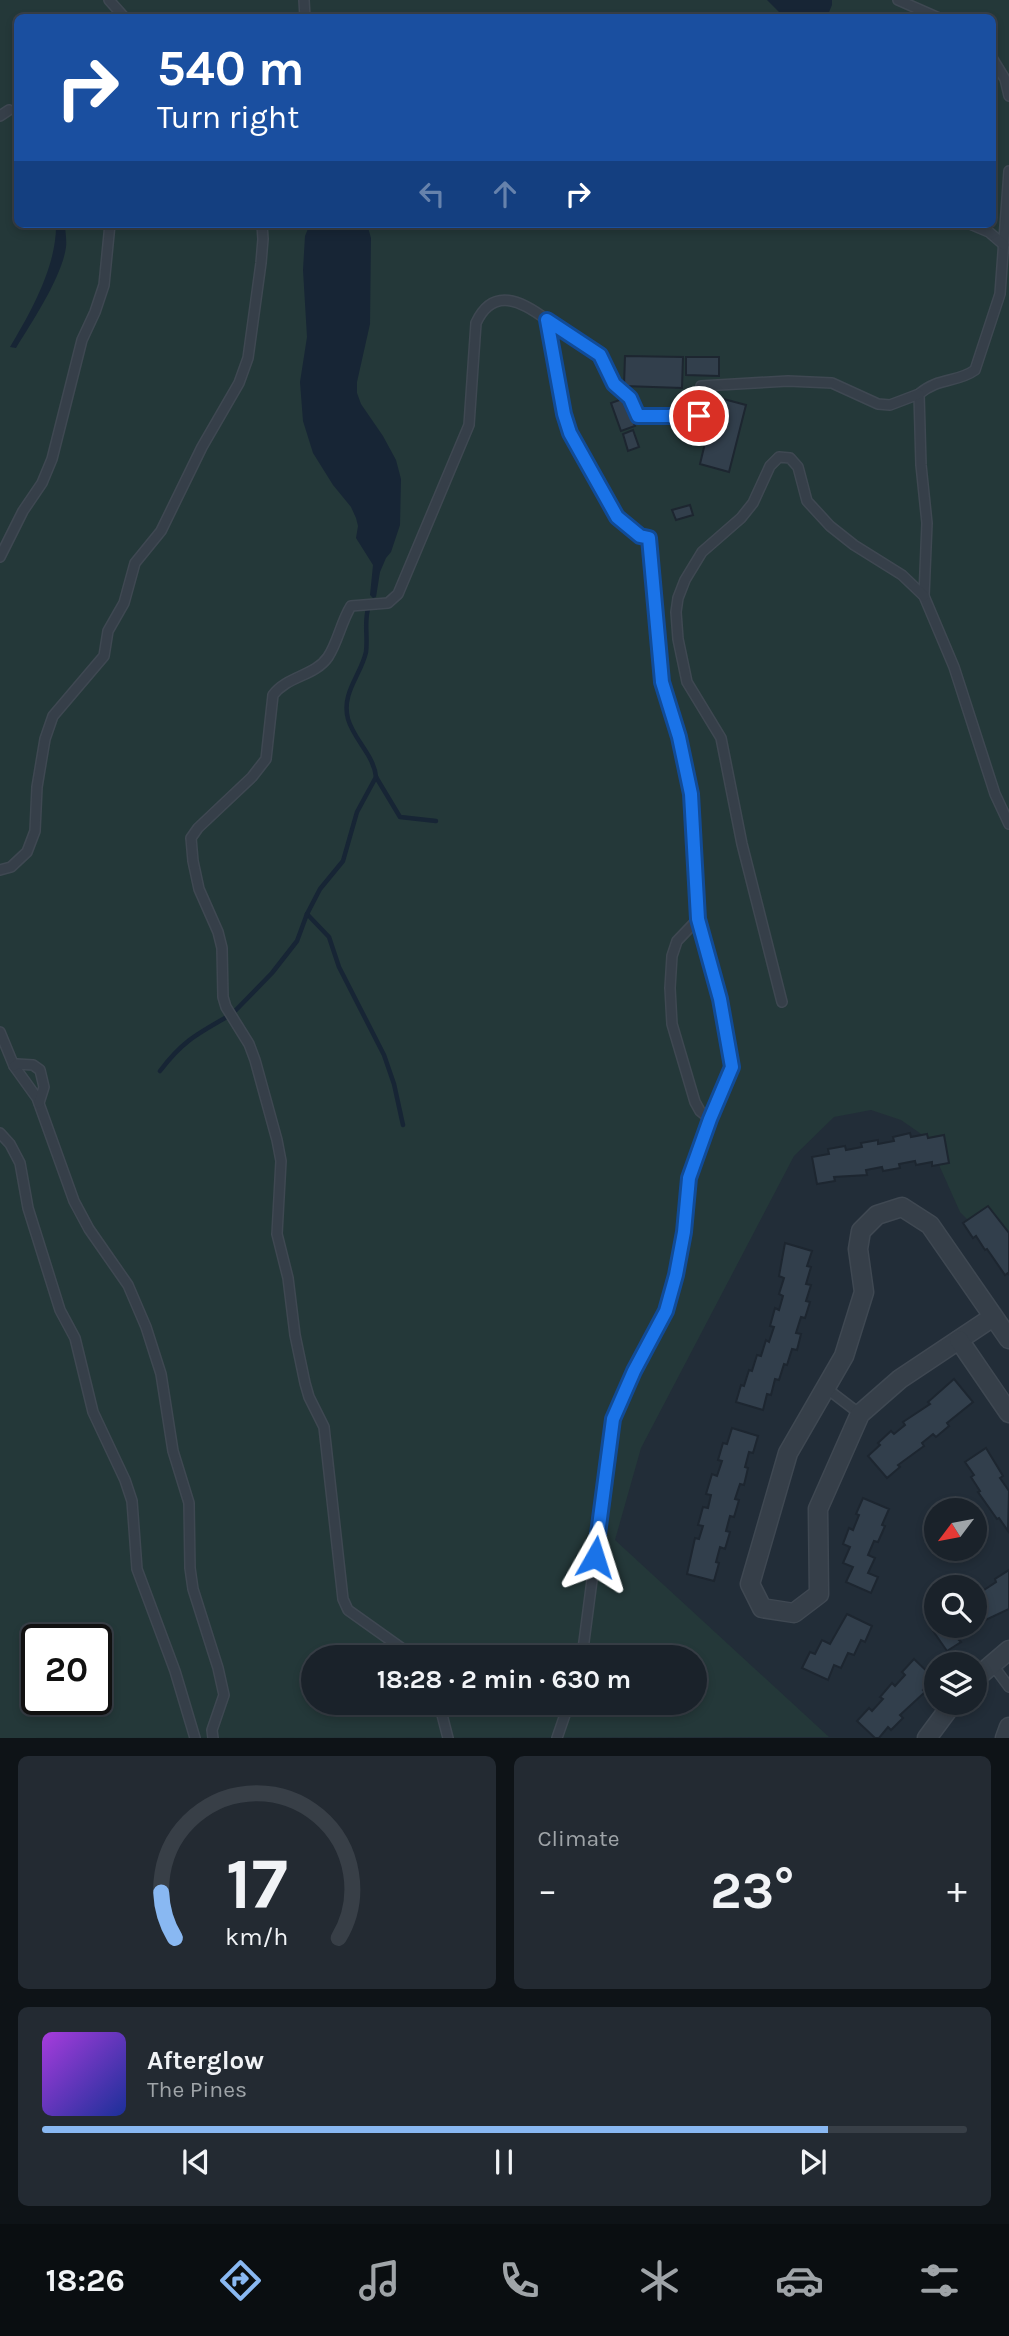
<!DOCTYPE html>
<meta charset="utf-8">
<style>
body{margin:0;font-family:Karla,sans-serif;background:#232a32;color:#f1f3f6;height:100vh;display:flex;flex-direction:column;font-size:26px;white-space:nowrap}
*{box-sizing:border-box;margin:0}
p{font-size:23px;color:#9fa4a8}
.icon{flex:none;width:38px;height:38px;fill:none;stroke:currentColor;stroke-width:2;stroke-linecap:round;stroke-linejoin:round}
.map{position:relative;height:1738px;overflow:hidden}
.sheet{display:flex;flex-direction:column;gap:18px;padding:18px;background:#0e1317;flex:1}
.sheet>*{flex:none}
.banner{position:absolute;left:14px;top:14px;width:982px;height:214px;border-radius:10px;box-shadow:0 4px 10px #0003,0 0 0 2px #383f47;background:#1a4fa0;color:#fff;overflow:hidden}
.needle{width:46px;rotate:238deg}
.fabs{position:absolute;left:924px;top:1498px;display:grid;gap:14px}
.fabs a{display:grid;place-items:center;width:63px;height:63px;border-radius:50%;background:#1a222a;box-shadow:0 4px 10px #0003,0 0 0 2px #383f47;font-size:35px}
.speed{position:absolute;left:21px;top:1624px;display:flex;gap:14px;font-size:35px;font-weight:700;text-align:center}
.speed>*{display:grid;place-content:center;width:91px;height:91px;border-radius:50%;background:#1a222a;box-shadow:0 4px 10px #0003,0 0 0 2px #383f47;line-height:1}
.speed .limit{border:4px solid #111;border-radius:10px;background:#fff;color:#111}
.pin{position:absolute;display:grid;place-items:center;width:60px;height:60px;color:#fff;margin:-30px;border:4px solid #fff;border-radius:50%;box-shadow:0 2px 7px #0007}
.me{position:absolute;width:77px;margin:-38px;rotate:6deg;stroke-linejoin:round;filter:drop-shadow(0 0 5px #0008)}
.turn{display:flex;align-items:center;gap:24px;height:147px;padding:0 28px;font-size:32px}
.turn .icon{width:91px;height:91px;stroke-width:2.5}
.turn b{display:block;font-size:49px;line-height:60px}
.lanes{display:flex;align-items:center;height:66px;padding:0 28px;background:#0003;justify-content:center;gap:35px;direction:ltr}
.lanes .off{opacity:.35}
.big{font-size:52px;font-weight:700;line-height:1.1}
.sheet .widget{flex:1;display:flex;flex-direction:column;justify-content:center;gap:10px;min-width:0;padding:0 24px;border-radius:10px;background:#232a32}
.sheet .dial{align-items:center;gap:0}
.dial svg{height:182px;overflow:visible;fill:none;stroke:#383f47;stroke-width:7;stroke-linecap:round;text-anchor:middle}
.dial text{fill:#f1f3f6;stroke:none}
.song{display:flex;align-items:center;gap:21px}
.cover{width:84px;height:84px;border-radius:10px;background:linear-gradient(135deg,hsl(280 70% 55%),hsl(230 70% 35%))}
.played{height:7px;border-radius:4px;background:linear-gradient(90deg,#89b8f2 85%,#383f47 85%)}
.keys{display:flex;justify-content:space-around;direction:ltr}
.heat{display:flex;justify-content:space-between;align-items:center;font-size:38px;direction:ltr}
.sheet .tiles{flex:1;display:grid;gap:18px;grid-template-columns:1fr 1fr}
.widget:last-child{grid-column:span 2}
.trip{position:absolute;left:301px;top:1645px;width:406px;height:70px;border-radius:35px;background:#1a222a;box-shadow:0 4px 10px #0003,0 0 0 2px #383f47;font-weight:700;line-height:70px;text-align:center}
.dock{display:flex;height:112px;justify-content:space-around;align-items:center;background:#0a0e11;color:#9fa4a8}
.dock .icon{width:49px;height:49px}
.dock .active{color:#89b8f2}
.dock b{font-size:32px;color:#f1f3f6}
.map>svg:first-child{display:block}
</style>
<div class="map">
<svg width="1009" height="1738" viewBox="0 0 1009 1738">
<rect width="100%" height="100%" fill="#222d38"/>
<path fill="#243839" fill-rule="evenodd" d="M0,0H1009V1261L960,1212L927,1138L901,1120L871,1110L834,1117L794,1156L641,1448L615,1540L829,1737L0,1738ZM18,18H992V224H18ZM37,1640H96V1699H37ZM313,1657H695V1703H313Z"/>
<g fill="#172535">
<polygon points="767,0 832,0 832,5 827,17 784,17"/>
<path d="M56,224H65C65,231 67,240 66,247C62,277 32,322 16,348L10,347C31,312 57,265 56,224Z"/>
<polygon points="310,224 367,224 371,238 370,324 357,382 357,393 361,404 383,436 396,460 401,479 400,525 391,552 386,558 380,572 376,597 373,598 370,595 373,565 356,538 358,526 356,518 351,507 333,485 313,453 303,421 300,382 307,337 303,270 305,236"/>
</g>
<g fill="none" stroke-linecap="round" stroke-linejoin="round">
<g stroke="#172535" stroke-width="4.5">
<polyline points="376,777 400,817 436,821"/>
<polyline points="307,914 329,937 339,967 384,1055 394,1084 403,1125"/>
<path d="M235,1011L272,973L297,941L307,914L320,889L343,861L357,812L376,777C374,755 354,740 348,719C341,693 361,675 366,652C368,637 364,623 368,609"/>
<path d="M160,1071C181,1043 195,1035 225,1018"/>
</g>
</g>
<g fill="#323f4c" stroke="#1d2630" stroke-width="2">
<polygon points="625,356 683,357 682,388 624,386"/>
<polygon points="686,357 719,357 719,376 686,375"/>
<polygon points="716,397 746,405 729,472 700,464"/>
<polygon points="625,398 635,426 621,431 611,403"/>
<polygon points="633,430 639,447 628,451 623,434"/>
<polygon points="690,505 693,515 676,520 672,510"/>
<polygon points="910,1133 911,1137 927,1134 928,1138 944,1135 949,1163 932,1166 932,1162 916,1165 915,1161 899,1164 900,1168 883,1171 882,1167 866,1170 867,1175 834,1177 835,1181 817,1184 812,1157 829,1154 828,1149 845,1146 846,1150 862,1147 861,1143 878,1140 878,1144 894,1141 893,1137"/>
<polygon points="988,1206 1009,1233 1009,1275 1008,1273 1005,1275 987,1249 985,1250 976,1236 973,1238 963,1223"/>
<polygon points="785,1243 812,1251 807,1266 811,1267 806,1284 811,1285 806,1301 810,1302 805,1318 801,1317 796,1333 801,1334 797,1350 792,1349 787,1365 784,1364 779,1380 775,1379 771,1395 767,1394 763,1410 736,1402 741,1385 744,1386 749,1370 752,1371 757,1355 761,1356 766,1340 769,1342 774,1327 770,1326 775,1308 779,1310 783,1296 779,1294 784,1278 779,1276"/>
<polygon points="954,1379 973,1402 947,1423 949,1426 936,1437 933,1434 922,1443 924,1446 898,1465 900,1467 887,1478 868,1456 880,1445 878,1443 891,1431 894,1434 905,1425 903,1422 930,1404 928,1402"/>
<polygon points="732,1428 758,1436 753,1453 749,1452 745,1467 748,1468 744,1485 740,1484 735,1499 739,1500 734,1517 730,1516 726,1531 730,1532 725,1549 720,1547 716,1562 719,1563 714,1581 687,1574 695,1538 699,1539 703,1526 698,1525 703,1507 708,1508 711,1495 706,1494 712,1474 717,1476 722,1461 718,1460 723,1443 727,1444"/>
<polygon points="986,1448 1003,1476 1000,1478 1009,1491 1008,1531 999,1518 997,1519 978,1492 980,1491 971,1477 974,1475 965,1462"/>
<polygon points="863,1498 889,1509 882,1525 885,1526 878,1542 874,1541 868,1555 875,1558 868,1573 878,1577 871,1593 846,1582 853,1567 843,1563 850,1547 843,1544 849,1528 853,1530 859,1515 856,1514"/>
<polygon points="1009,1570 1009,1609 975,1625 975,1593 982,1588 984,1590 996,1582 995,1579"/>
<polygon points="847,1614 872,1626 865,1642 861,1640 854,1655 848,1653 841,1668 834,1665 828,1680 802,1668 810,1652 815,1654 822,1640 830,1644"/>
<polygon points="936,1624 936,1626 974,1626 971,1628 972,1630 959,1640 961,1642 947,1651 931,1628"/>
<polygon points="914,1659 934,1678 923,1690 925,1692 900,1715 903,1718 891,1730 888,1727 879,1738 875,1738 857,1721 869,1708 872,1711 883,1699 880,1697 892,1683 895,1686 905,1675 902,1672"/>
</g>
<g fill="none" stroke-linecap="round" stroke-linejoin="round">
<defs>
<g id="service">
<polyline points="109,0 125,18"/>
<polyline points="304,0 305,18"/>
<polyline points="898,0 939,18"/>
<polyline points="992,58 1005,79 1009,96"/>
<polyline points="0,116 9,110"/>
<path d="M1009,171L1000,294L975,370C957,383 939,377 919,394L921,465L927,523L924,596L954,667L995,794L1009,824"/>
<polyline points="970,224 989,232 1004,245"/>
<polyline points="547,320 600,355 614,384 630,398 638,416 699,416 701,386 788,381 832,383 878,404 890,405 919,394"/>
<polyline points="0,557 23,511 42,483 52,459 82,340 95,312 104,285 110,224"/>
<polyline points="0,870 11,867 27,852 35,831 37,787 45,739 53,716 104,656 108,631 124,603 135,563 161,531 202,447 239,383 248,358 261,263 263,239 262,224"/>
<polyline points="698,919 677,941 672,956 670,988 672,1024 695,1102 700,1111 710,1119"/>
<polyline points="782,1002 742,844 721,738 687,682 678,639 676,612 678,598 685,580 702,552 741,518 753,503 770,466 779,457 790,458 798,467 807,501 830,526 854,545 902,575 924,596"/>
<polyline points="0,1032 14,1066 37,1098 74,1201 89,1229 128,1285 146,1327 161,1374 173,1451 189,1503 190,1568 193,1589 218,1668 224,1695 212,1730 213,1738"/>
<polyline points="14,1066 17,1064 33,1065 40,1070 44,1087 39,1103"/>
<polyline points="0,1133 10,1144 20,1163 28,1208 60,1310 75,1338 93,1412 125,1480 132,1501 137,1569 175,1671 195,1738"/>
<polyline points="826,1388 860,1414"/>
<path d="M414,1657L348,1610L343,1599L324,1427L309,1397L305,1383L295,1335L288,1278L277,1234L281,1161L277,1140L255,1060L249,1044L226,1007L223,997L222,948L218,932L199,889L193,861L191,838L198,828L252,777L266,759L273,695C287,676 315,676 328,657C338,642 341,622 351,606L388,603L398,594L469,425L476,323C493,286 522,301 547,320L564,414L570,433L617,517L640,536L649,538L662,682L679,737L691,794L698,919L720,999L732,1067L708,1123L689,1177L684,1232L666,1311L634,1371L613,1419L582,1657"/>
<polyline points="992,1664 1009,1687"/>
<polyline points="439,1703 448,1738"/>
<polyline points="557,1738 569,1703"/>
</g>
<g id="minor">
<polyline points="993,1317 900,1379 860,1414 818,1509 819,1594 794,1613 762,1608 750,1584 788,1453 844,1356 864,1292 858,1249 861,1231 877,1215 902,1207 930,1225 1009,1339"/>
<polyline points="959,1340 1009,1413"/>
<polyline points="975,1679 1009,1650"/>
<polyline points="927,1738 953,1703"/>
<polyline points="1005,1738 1009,1727"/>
</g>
</defs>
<use href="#service" stroke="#3f4852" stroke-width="12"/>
<use href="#minor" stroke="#3f4852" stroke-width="21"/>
<use href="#service" stroke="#363f49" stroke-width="9"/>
<use href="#minor" stroke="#363f49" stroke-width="18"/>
</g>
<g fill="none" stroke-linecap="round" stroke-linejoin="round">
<defs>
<polyline id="route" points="595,1557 613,1419 634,1371 666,1311 676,1275 684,1232 689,1178 710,1119 732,1067 720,999 698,919 691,794 679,737 662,682 649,538 640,536 617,517 570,433 564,414 547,320 600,355 614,384 630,398 638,416 699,416"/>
</defs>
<use href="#route" stroke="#114b97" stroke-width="18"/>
<use href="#route" stroke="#1a73e8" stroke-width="12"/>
</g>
</svg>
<div class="fabs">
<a><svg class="needle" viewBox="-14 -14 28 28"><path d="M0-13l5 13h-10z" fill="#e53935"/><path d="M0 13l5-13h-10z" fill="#9fa4a8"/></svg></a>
<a><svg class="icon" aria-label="search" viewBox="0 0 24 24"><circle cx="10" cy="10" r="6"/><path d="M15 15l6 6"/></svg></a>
<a><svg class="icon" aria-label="layers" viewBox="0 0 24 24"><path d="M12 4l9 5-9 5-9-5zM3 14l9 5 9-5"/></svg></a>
</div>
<div class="speed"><div class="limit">20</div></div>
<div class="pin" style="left:699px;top:416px;background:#d93025"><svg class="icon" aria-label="arrive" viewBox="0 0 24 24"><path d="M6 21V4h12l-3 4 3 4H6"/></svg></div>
<svg class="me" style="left:595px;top:1557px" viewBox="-20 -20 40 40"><path d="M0-17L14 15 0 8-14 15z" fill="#1a73e8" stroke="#fff" stroke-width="4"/></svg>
<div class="trip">18:28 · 2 min · 630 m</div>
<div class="banner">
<div class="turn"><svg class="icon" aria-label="right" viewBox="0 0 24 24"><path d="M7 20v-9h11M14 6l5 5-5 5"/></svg><div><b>540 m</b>Turn right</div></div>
<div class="lanes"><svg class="icon off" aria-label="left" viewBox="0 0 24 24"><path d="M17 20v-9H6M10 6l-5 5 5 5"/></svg><svg class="icon off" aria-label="ahead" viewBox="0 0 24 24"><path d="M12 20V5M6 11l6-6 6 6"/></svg><svg class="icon" aria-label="right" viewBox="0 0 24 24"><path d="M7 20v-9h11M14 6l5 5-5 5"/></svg></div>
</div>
</div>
<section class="sheet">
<div class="tiles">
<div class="widget dial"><svg viewBox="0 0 100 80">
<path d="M14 69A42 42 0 1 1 86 69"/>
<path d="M14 69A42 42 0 0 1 8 49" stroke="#89b8f2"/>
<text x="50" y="56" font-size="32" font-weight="700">17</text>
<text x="50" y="72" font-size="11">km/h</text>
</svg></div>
<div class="widget"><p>Climate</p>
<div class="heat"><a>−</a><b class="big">23°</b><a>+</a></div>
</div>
<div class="widget">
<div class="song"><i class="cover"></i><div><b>Afterglow</b><p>The Pines</p></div></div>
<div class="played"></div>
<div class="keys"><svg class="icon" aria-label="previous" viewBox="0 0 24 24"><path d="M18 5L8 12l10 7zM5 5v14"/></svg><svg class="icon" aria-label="pause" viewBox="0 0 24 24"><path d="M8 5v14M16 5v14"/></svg><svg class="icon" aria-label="next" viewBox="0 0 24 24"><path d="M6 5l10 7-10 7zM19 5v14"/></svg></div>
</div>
</div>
</section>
<nav class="dock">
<b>18:26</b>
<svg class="icon active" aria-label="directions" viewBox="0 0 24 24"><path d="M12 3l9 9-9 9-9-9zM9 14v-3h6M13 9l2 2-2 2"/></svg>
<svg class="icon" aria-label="music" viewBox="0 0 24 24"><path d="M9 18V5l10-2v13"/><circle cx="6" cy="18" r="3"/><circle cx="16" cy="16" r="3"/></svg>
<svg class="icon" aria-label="phone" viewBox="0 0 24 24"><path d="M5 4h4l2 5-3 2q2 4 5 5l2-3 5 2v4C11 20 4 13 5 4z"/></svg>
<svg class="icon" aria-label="climate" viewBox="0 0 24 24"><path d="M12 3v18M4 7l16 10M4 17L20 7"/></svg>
<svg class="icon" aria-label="car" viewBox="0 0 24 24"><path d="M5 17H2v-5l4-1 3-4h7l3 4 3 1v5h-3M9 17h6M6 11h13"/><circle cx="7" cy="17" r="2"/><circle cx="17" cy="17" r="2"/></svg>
<svg class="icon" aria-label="filters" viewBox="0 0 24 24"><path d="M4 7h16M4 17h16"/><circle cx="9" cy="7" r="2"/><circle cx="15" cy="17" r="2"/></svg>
</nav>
